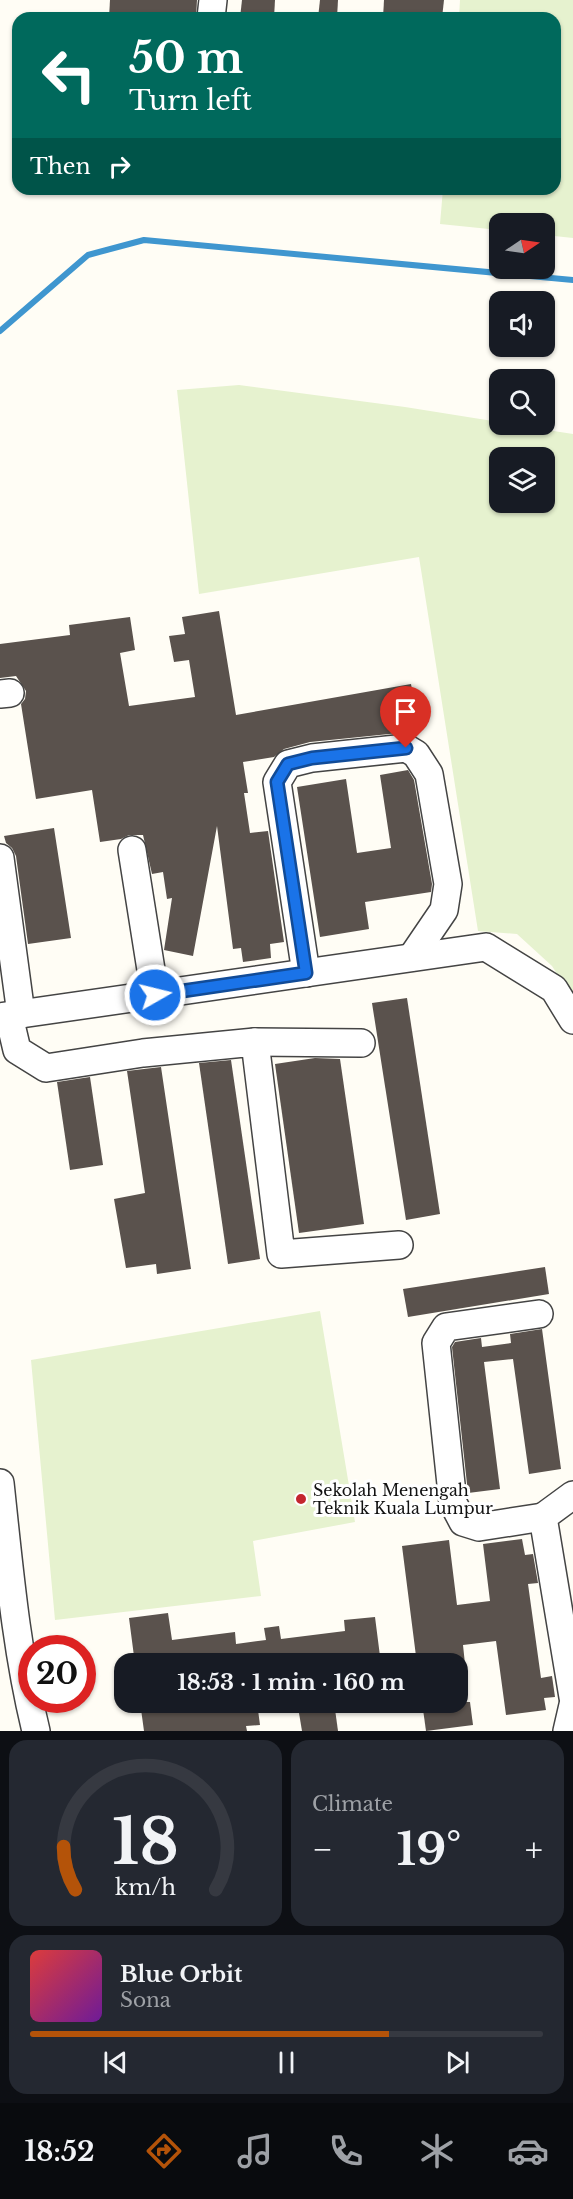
<!DOCTYPE html>
<meta charset="utf-8">
<style>
body{margin:0;font-family:"Libre Baskerville",serif;background:#242831;color:#f1f3f6;height:100vh;display:flex;flex-direction:column;font-size:22px;white-space:nowrap}
*{box-sizing:border-box;margin:0}
p{font-size:20px;color:#9ea1a6}
.icon{flex:none;width:33px;height:33px;fill:none;stroke:currentColor;stroke-width:2;stroke-linecap:round;stroke-linejoin:round}
.map{position:relative;height:1731px;overflow:hidden}
.details{display:flex;flex-direction:column;gap:9px;padding:9px;background:#0d0f14;flex:1}
.details>*{flex:none}
.banner{position:absolute;left:12px;top:12px;width:549px;height:183px;border-radius:18px;box-shadow:0 2px 4px #0004;background:#00695c;color:#fff;overflow:hidden}
.needle{width:39px;rotate:77deg}
.buttons{position:absolute;left:489px;top:213px;display:grid;gap:12px}
.buttons a{display:grid;place-items:center;width:66px;height:66px;border-radius:12px;background:#171b24;box-shadow:0 2px 4px #0004;font-size:30px}
.speed{position:absolute;left:18px;top:1635px;display:flex;gap:12px;font-size:30px;font-weight:700;text-align:center}
.speed>*{display:grid;place-content:center;width:78px;height:78px;border-radius:50%;background:#171b24;box-shadow:0 2px 4px #0004;line-height:1}
.speed .limit{border:9px solid #d22;background:#fff;color:#111}
.pin{position:absolute;display:grid;place-items:center;width:51px;height:51px;color:#fff;margin:-62px -26px;border-radius:50% 50% 50% 0;rotate:-45deg;box-shadow:0 0 6px #0007}
.pin .icon{rotate:45deg}
.me{position:absolute;width:66px;margin:-33px;rotate:82deg;stroke-linejoin:round;filter:drop-shadow(0 0 4px #0008)}
.turn{display:flex;align-items:center;gap:21px;height:126px;padding:0 18px;font-size:27px}
.turn .icon{width:78px;height:78px;stroke-width:2.5}
.turn b{display:block;font-size:42px;line-height:51px}
.then{display:flex;align-items:center;height:57px;padding:0 18px;background:#0003;gap:12px;font-size:22px}
.big{font-size:45px;font-weight:700;line-height:1.1}
.details .widget{flex:1;display:flex;flex-direction:column;justify-content:center;gap:9px;min-width:0;padding:0 21px;border-radius:18px;background:#242831}
.details .dial{align-items:center;gap:0}
.dial svg{height:156px;overflow:visible;fill:none;stroke:#363941;stroke-width:7;stroke-linecap:round;text-anchor:middle}
.dial text{fill:#f1f3f6;stroke:none}
.song{display:flex;align-items:center;gap:18px}
.cover{width:72px;height:72px;border-radius:9px;background:linear-gradient(135deg,hsl(0 70% 55%),hsl(280 70% 35%))}
.played{height:6px;border-radius:3px;background:linear-gradient(90deg,#b45309 70%,#363941 70%)}
.keys{display:flex;justify-content:space-around;direction:ltr}
.heat{display:flex;justify-content:space-between;align-items:center;font-size:33px;direction:ltr}
.details .tiles{flex:1;display:grid;gap:9px;grid-template-columns:1fr 1fr}
.widget:last-child{grid-column:span 2}
.trip{position:absolute;left:114px;top:1653px;width:354px;height:60px;border-radius:18px;background:#171b24;box-shadow:0 2px 4px #0004;font-weight:700;line-height:60px;text-align:center}
.tab-bar{display:flex;height:96px;justify-content:space-around;align-items:center;background:#090b0e;color:#9ea1a6}
.tab-bar .icon{width:42px;height:42px}
.tab-bar .on{color:#b45309}
.tab-bar b{font-size:27px;color:#f1f3f6}
.map>svg:first-child{display:block}
</style>
<div class="map">
<svg width="573" height="1731" viewBox="0 0 573 1731">
<rect width="100%" height="100%" fill="#fffdf5"/>
<g fill="#e6f2cf" fill-rule="evenodd">
<polygon points="460,0 573,0 573,238 545,235 544,224 500,224 499,230 440,224 443,189 555,189 555,18 459,18"/>
<path d="M239,385L405,407L499,422L500,424L515,425L573,434V999L552,966L517,934L478,931L419,557L199,594L177,390ZM500,458H544V502H500Z"/>
<polygon points="320,1311 355,1522 253,1541 261,1596 55,1620 31,1360"/>
</g>
<g fill="none" stroke-linecap="round" stroke-linejoin="round">
<polyline stroke="#3f96cf" stroke-width="6" points="0,331 88,255 144,240 573,280"/>
</g>
<g fill="#5a524d">
<polygon points="110,0 197,0 196,18 109,18"/>
<polygon points="242,0 275,0 274,18 240,18"/>
<polygon points="320,0 338,0 337,18 318,18"/>
<polygon points="384,0 444,0 442,18 383,18"/>
<polygon points="219,611 236,715 411,684 419,731 310,742 284,749 274,757 243,762 248,793 244,793 250,833 268,831 284,942 270,944 271,958 243,962 241,948 233,949 217,826 193,956 164,950 172,898 167,899 163,872 152,874 143,835 129,835 121,839 100,842 92,790 36,799 21,704 25,699 26,691 16,676 0,678 0,644 70,635 69,625 130,617 135,650 120,653 129,706 195,697 189,660 174,662 169,636 185,634 182,617"/>
<polygon points="408,770 414,780 432,884 431,892 365,902 369,929 320,937 297,787 346,779 357,853 391,848 380,775"/>
<polygon points="54,828 71,938 28,944 16,856 12,848 6,843 4,836"/>
<polygon points="407,998 440,1214 406,1220 372,1003"/>
<polygon points="315,1058 340,1059 364,1224 299,1233 275,1064"/>
<polygon points="231,1060 260,1259 228,1264 199,1063"/>
<polygon points="161,1067 191,1269 157,1274 156,1264 126,1268 114,1199 145,1193 127,1071"/>
<polygon points="90,1077 103,1165 70,1170 57,1082"/>
<polygon points="545,1267 549,1294 408,1317 403,1289"/>
<polygon points="542,1329 561,1469 529,1474 513,1359 484,1362 500,1489 468,1493 452,1347 455,1342 481,1338 482,1347 511,1343 510,1334"/>
<polygon points="522,1539 525,1555 533,1554 538,1583 528,1584 541,1678 552,1676 555,1697 544,1698 546,1710 506,1715 496,1641 463,1645 465,1664 417,1664 402,1546 449,1540 457,1605 490,1601 483,1544"/>
<polygon points="168,1613 172,1640 235,1632 236,1644 266,1640 264,1628 279,1626 281,1639 345,1631 344,1620 375,1617 381,1664 135,1664 129,1618"/>
<polygon points="140,1702 243,1702 245,1712 258,1710 260,1725 246,1726 247,1731 144,1731"/>
<polygon points="334,1702 338,1731 302,1731 298,1707"/>
<polygon points="422,1702 470,1702 473,1725 426,1731"/>
</g>
<g fill="none" stroke-linecap="round" stroke-linejoin="round">
<defs>
<g id="minor">
<polyline points="211,18 213,0"/>
<polyline points="0,694 10,693"/>
<polyline points="132,850 155,995"/>
<polyline points="0,858 21,1014"/>
<polyline points="306,973 277,782 288,764 312,758 406,748 416,754 429,774 448,884 444,910 412,957"/>
<polyline points="9,1016 17,1050 46,1068 143,1053 255,1042 281,1254 399,1245"/>
<polyline points="0,1017 486,947 554,989 573,1020"/>
<polyline points="255,1042 361,1043"/>
<polyline points="539,1314 446,1327 436,1343 453,1503 463,1522 479,1527 543,1517"/>
<path d="M0,1483C9,1566 16,1650 36,1731"/>
<polyline points="573,1495 543,1517 573,1697"/>
<polyline points="567,1731 573,1705"/>
</g>
</defs>
<use href="#minor" stroke="#444" stroke-width="30"/>
<use href="#minor" stroke="#fff" stroke-width="27"/>
</g>
<g fill="none" stroke-linecap="round" stroke-linejoin="round">
<defs>
<polyline id="route" points="155,995 306,973 277,782 288,764 312,758 406,748"/>
</defs>
<use href="#route" stroke="#114b97" stroke-width="15"/>
<use href="#route" stroke="#1a73e8" stroke-width="10"/>
</g>
<circle fill="#c4262e" stroke="#fff" stroke-width="2" cx="301" cy="1499" r="6"/>
<g text-anchor="middle" dominant-baseline="central" stroke-width="6" stroke-linejoin="round" paint-order="stroke">
<g font-size="16" fill="#111" stroke="#fff" text-anchor="start">
<text x="313" y="1490">Sekolah Menengah<tspan x="313" dy="18">Teknik Kuala Lumpur</tspan></text>
</g>
</g>
</svg>
<div class="buttons">
<a><svg class="needle" viewBox="-14 -14 28 28"><path d="M0-13l5 13h-10z" fill="#e53935"/><path d="M0 13l5-13h-10z" fill="#9ea1a6"/></svg></a>
<a><svg class="icon" aria-label="sound" viewBox="0 0 24 24"><path d="M4 9h4l5-4v14l-5-4H4zM17 9q2 3 0 6"/></svg></a>
<a><svg class="icon" aria-label="search" viewBox="0 0 24 24"><circle cx="10" cy="10" r="6"/><path d="M15 15l6 6"/></svg></a>
<a><svg class="icon" aria-label="layers" viewBox="0 0 24 24"><path d="M12 4l9 5-9 5-9-5zM3 14l9 5 9-5"/></svg></a>
</div>
<div class="speed"><div class="limit">20</div></div>
<div class="pin" style="left:406px;top:748px;background:#d93025"><svg class="icon" aria-label="arrive" viewBox="0 0 24 24"><path d="M6 21V4h12l-3 4 3 4H6"/></svg></div>
<svg class="me" style="left:155px;top:995px" viewBox="-20 -20 40 40"><circle r="17" fill="#1a73e8" stroke="#fff" stroke-width="3"/><path d="M0-11L8 9 0 5-8 9z" fill="#fff"/></svg>
<div class="trip">18:53 · 1 min · 160 m</div>
<div class="banner">
<div class="turn"><svg class="icon" aria-label="left" viewBox="0 0 24 24"><path d="M17 20v-9H6M10 6l-5 5 5 5"/></svg><div><b>50 m</b>Turn left</div></div>
<div class="then">Then<svg class="icon" aria-label="right" viewBox="0 0 24 24"><path d="M7 20v-9h11M14 6l5 5-5 5"/></svg></div>
</div>
</div>
<section class="details">
<div class="tiles">
<div class="widget dial"><svg viewBox="0 0 100 80">
<path d="M14 69A42 42 0 1 1 86 69"/>
<path d="M14 69A42 42 0 0 1 8 47" stroke="#b45309"/>
<text x="50" y="56" font-size="32" font-weight="700">18</text>
<text x="50" y="72" font-size="11">km/h</text>
</svg></div>
<div class="widget"><p>Climate</p>
<div class="heat"><a>−</a><b class="big">19°</b><a>+</a></div>
</div>
<div class="widget">
<div class="song"><i class="cover"></i><div><b>Blue Orbit</b><p>Sona</p></div></div>
<div class="played"></div>
<div class="keys"><svg class="icon" aria-label="previous" viewBox="0 0 24 24"><path d="M18 5L8 12l10 7zM5 5v14"/></svg><svg class="icon" aria-label="pause" viewBox="0 0 24 24"><path d="M8 5v14M16 5v14"/></svg><svg class="icon" aria-label="next" viewBox="0 0 24 24"><path d="M6 5l10 7-10 7zM19 5v14"/></svg></div>
</div>
</div>
</section>
<nav class="tab-bar">
<b>18:52</b>
<svg class="icon on" aria-label="directions" viewBox="0 0 24 24"><path d="M12 3l9 9-9 9-9-9zM9 14v-3h6M13 9l2 2-2 2"/></svg>
<svg class="icon" aria-label="music" viewBox="0 0 24 24"><path d="M9 18V5l10-2v13"/><circle cx="6" cy="18" r="3"/><circle cx="16" cy="16" r="3"/></svg>
<svg class="icon" aria-label="phone" viewBox="0 0 24 24"><path d="M5 4h4l2 5-3 2q2 4 5 5l2-3 5 2v4C11 20 4 13 5 4z"/></svg>
<svg class="icon" aria-label="climate" viewBox="0 0 24 24"><path d="M12 3v18M4 7l16 10M4 17L20 7"/></svg>
<svg class="icon" aria-label="car" viewBox="0 0 24 24"><path d="M5 17H2v-5l4-1 3-4h7l3 4 3 1v5h-3M9 17h6M6 11h13"/><circle cx="7" cy="17" r="2"/><circle cx="17" cy="17" r="2"/></svg>
</nav>
